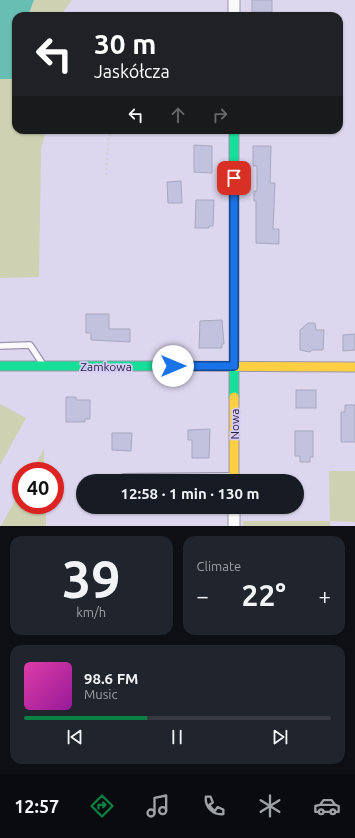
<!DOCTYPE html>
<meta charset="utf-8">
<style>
body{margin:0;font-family:Ubuntu,sans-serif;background:#20242c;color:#f1f3f6;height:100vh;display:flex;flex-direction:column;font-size:15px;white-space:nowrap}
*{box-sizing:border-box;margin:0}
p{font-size:13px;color:#9ea1a6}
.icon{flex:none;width:22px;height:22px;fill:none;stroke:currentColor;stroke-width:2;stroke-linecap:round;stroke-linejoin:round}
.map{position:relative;height:526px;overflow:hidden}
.sheet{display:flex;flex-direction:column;gap:10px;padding:10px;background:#0d0f14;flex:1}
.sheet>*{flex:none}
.guide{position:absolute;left:12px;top:12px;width:331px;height:122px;border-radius:12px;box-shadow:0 1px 3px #0004;background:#202124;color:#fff;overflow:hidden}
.speed{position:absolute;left:12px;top:462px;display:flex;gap:8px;font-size:20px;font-weight:700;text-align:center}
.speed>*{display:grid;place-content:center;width:52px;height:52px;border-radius:50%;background:#171b24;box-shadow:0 1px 3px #0004;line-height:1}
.speed .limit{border:6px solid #d22;background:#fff;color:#111}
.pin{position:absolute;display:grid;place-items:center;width:34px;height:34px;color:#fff;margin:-17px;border-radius:8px;box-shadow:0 2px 6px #0006}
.me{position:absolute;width:44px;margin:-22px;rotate:90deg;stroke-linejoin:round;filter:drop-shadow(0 0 3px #0008)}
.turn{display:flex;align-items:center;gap:14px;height:84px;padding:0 16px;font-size:18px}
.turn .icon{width:52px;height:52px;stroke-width:2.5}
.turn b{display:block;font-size:28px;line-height:34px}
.lanes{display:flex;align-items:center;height:38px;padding:0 16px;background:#0003;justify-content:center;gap:20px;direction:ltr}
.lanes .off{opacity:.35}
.big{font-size:30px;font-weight:700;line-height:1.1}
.sheet .tile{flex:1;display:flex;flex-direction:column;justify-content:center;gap:6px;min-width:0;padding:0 14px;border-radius:12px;background:#20242c}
.sheet .dial{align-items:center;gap:0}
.dial b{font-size:52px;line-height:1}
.song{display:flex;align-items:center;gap:12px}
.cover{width:48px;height:48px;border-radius:6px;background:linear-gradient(135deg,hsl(320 70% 55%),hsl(300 70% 35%))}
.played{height:4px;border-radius:2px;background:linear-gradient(90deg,#0b8043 40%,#363941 40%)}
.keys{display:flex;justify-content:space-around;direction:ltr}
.heat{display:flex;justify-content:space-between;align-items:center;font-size:22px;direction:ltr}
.sheet .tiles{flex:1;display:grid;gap:10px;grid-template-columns:1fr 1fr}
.tile:last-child{grid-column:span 2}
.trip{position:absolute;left:76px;top:474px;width:228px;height:40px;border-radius:20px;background:#171b24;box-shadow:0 1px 3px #0004;font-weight:700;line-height:40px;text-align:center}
.menu{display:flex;height:64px;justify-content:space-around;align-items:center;background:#090b0e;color:#9ea1a6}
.menu .icon{width:28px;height:28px}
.menu .active{color:#0b8043}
.menu b{font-size:18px;color:#f1f3f6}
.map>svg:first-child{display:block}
</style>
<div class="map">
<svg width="355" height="526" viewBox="0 0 355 526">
<rect width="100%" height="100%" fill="#dcd6ee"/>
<g fill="#ced1b2">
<polygon points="34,0 72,0 60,16 28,16"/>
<polygon points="16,75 16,130 46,130 41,149 39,277 0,278 0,79 16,79"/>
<polygon points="0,404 26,418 0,465"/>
<polygon points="44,449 44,471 32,471"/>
<polygon points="329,471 355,471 355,522 330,521 330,526 243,526 243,521 330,521"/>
<polygon points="21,490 21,505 46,505 46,526 1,526"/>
</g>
<polygon fill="#68beb2" points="0,0 34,0 28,16 16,16 16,79 0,79"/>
<g fill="#c2c2df" stroke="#a7a7be">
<rect x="252" y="0" width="20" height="12"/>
<polygon points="194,145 212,146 212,173 194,172"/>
<polygon points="253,146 271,146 270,183 275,183 273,229 279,229 279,244 256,243 256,201 254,201 254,191 257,191 257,166 253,166"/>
<polygon points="181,181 182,203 168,203 167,182"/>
<polygon points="196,200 214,200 213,226 209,226 209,228 195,228"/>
<polygon points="86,314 109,314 109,329 130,329 130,342 91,340 91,333 86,333"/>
<polygon points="222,320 224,344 222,344 222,348 199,348 200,321"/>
<polygon points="308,323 315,323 316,330 324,330 323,350 312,350 310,352 300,350 300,330"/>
<polygon points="355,334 355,350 343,351 343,335"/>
<rect x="296" y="390" width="20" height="18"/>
<polygon points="66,397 76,397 76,400 90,400 90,419 85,419 85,422 66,422"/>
<polygon points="345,405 355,405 355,442 341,442 341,412 345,412"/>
<polygon points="210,429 209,458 192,458 192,440 188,440 188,430"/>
<polygon points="295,431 313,431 313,457 310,457 310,462 300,462 300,456 295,456"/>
<polygon points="112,433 132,433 131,451 112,450"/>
</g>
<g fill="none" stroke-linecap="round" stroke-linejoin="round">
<defs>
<g id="lane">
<polyline points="0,346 30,345 42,363"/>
<polyline points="124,477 232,476"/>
</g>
<g id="street">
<polyline points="234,0 234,16"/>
<polyline points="234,507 234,526"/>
</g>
<g id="fast">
<polyline points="234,130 234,397"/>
<polyline points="0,366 159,366"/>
</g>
<g id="slow">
<polyline points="159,366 355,367"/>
<polyline points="234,397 234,481"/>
</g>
</defs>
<use href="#lane" stroke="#9b95ac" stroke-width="8"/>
<use href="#street" stroke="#9b95ac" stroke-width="13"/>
<use href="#fast" stroke="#9b95ac" stroke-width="11"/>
<use href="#slow" stroke="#9b95ac" stroke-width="11"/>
<polyline stroke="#d3d1d8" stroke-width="2.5" stroke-dasharray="2 3" stroke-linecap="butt" points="106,175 109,135 118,130 221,131"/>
<use href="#lane" stroke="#faf9fc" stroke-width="5.5"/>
<use href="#street" stroke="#faf9fc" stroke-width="11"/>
<use href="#fast" stroke="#16e098" stroke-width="9"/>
<use href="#slow" stroke="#ffcf43" stroke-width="9"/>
</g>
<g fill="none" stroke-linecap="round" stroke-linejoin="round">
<defs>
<polyline id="route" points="173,366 234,366 234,178"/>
</defs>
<use href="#route" stroke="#114b97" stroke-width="10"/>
<use href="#route" stroke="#1a73e8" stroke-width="7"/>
</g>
<g text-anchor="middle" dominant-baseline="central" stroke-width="3.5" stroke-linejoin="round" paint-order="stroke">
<g font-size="12" fill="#2a233f" stroke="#d6ccf8">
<text x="106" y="366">Zamkowa</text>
<text transform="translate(234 424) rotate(-90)">Nowa</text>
</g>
</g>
</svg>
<div class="speed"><div class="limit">40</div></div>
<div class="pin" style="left:234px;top:178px;background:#d93025"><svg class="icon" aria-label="arrive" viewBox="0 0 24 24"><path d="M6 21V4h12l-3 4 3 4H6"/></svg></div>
<svg class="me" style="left:173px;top:366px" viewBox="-20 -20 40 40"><circle r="19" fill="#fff"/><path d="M0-13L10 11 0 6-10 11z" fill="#1a73e8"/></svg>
<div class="trip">12:58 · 1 min · 130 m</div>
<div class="guide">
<div class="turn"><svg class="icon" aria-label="left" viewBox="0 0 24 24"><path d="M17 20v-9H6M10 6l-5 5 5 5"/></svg><div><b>30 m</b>Jaskółcza</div></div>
<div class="lanes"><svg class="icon" aria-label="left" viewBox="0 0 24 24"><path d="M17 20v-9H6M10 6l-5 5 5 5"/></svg><svg class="icon off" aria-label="ahead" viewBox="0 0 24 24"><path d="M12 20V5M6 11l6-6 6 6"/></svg><svg class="icon off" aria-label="right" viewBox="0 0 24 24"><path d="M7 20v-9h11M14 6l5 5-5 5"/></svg></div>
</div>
</div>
<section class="sheet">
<div class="tiles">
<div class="tile dial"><b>39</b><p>km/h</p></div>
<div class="tile"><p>Climate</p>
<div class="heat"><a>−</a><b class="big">22°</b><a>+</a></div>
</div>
<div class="tile">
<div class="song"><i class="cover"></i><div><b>98.6 FM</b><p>Music</p></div></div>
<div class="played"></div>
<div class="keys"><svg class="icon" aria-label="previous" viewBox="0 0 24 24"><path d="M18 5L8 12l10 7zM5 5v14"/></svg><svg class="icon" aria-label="pause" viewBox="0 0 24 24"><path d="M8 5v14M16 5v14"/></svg><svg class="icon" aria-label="next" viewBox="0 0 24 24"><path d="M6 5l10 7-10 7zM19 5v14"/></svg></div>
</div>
</div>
</section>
<nav class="menu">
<b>12:57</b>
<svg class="icon active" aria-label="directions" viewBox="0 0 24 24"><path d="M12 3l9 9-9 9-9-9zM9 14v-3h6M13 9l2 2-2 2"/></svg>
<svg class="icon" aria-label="music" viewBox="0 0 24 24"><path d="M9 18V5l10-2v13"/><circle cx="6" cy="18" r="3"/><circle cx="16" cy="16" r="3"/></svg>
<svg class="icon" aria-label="phone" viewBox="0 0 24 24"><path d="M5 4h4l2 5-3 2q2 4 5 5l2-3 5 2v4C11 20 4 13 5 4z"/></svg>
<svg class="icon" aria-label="climate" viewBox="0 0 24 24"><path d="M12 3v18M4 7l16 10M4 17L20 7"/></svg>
<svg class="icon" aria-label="car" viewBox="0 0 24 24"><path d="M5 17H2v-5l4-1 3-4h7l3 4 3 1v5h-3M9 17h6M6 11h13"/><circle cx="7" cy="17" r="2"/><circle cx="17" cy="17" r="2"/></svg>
</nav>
